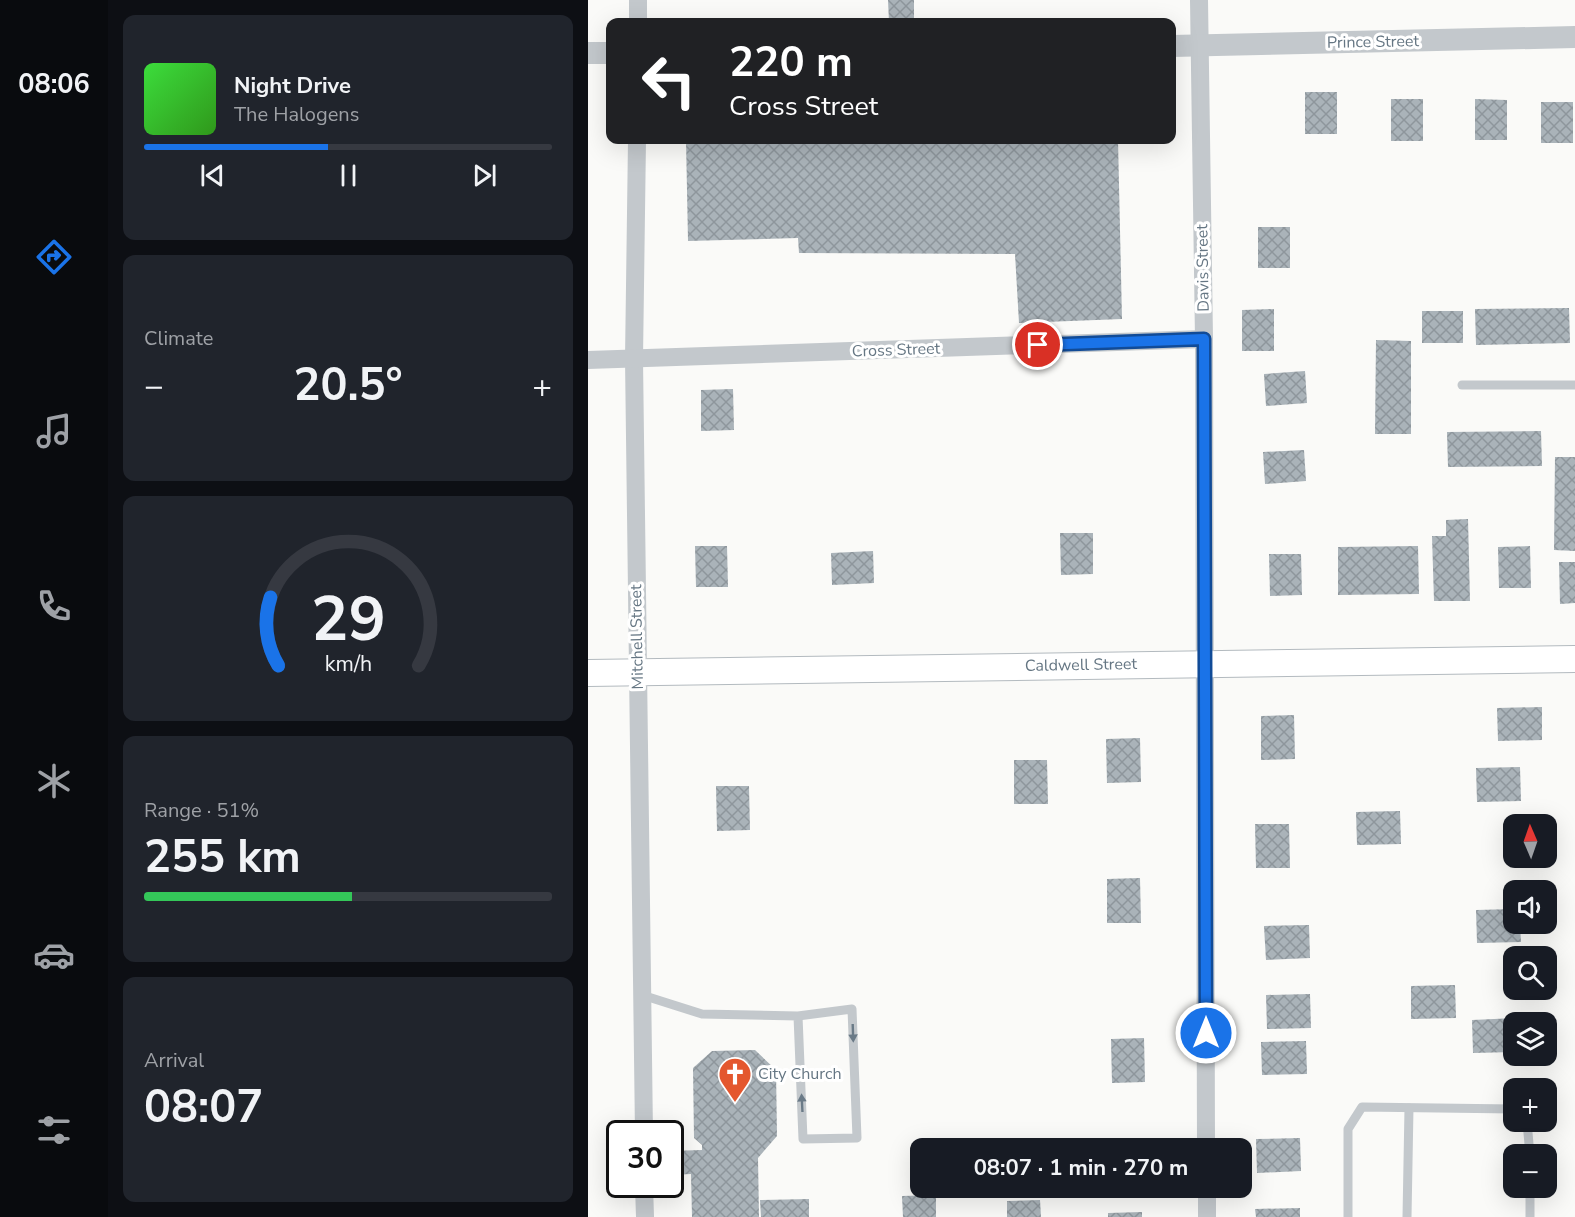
<!DOCTYPE html>
<meta charset="utf-8">
<style>
body{margin:0;font-family:"Nunito Sans",sans-serif;background:#20242c;color:#f1f3f6;height:100vh;display:flex;flex-direction:column;font-size:22px;white-space:nowrap}
*{box-sizing:border-box;margin:0}
p{font-size:20px;color:#9ea1a6}
.icon{flex:none;width:33px;height:33px;fill:none;stroke:currentColor;stroke-width:2;stroke-linecap:round;stroke-linejoin:round}
.map{position:relative;flex:1;overflow:hidden}
.details{display:flex;flex-direction:column;gap:15px;padding:15px;background:#0d0f14;width:480px}
.details>*{flex:none}
.guide{position:absolute;left:18px;top:18px;width:570px;height:126px;border-radius:12px;box-shadow:0 6px 24px #0002;background:#202124;color:#fff;overflow:hidden}
.needle{width:39px;rotate:358deg}
.buttons{position:absolute;left:915px;top:814px;display:grid;gap:12px}
.buttons a{display:grid;place-items:center;width:54px;height:54px;border-radius:12px;background:#171b24;box-shadow:0 6px 24px #0002;font-size:30px}
.speed{position:absolute;left:18px;top:1120px;display:flex;gap:12px;font-size:30px;font-weight:700;text-align:center}
.speed>*{display:grid;place-content:center;width:78px;height:78px;border-radius:50%;background:#171b24;box-shadow:0 6px 24px #0002;line-height:1}
.speed .limit{border:3px solid #111;border-radius:9px;background:#fff;color:#111}
.pin{position:absolute;display:grid;place-items:center;width:51px;height:51px;color:#fff;margin:-26px;border:3px solid #fff;border-radius:50%;box-shadow:0 2px 6px #0007}
.me{position:absolute;width:66px;margin:-33px;rotate:0deg;stroke-linejoin:round;filter:drop-shadow(0 0 4px #0008)}
.turn{display:flex;align-items:center;gap:21px;height:126px;padding:0 24px;font-size:27px}
.turn .icon{width:78px;height:78px;stroke-width:2.5}
.turn b{display:block;font-size:42px;line-height:51px}
.big{font-size:45px;font-weight:700;line-height:1.1}
.details .tile{flex:1;display:flex;flex-direction:column;justify-content:center;gap:9px;min-width:0;padding:0 21px;border-radius:12px;background:#20242c}
.details .dial{align-items:center;gap:0}
.dial svg{height:156px;overflow:visible;fill:none;stroke:#363941;stroke-width:7;stroke-linecap:round;text-anchor:middle}
.dial text{fill:#f1f3f6;stroke:none}
.song{display:flex;align-items:center;gap:18px}
.cover{width:72px;height:72px;border-radius:9px;background:linear-gradient(135deg,hsl(120 70% 55%),hsl(110 70% 35%))}
.played{height:6px;border-radius:3px;background:linear-gradient(90deg,#1a73e8 45%,#363941 45%)}
.keys{display:flex;justify-content:space-around;direction:ltr}
.heat{display:flex;justify-content:space-between;align-items:center;font-size:33px;direction:ltr}
.charge{height:9px;border-radius:4px;background:linear-gradient(90deg,#34c759 51%,#363941 0)}
.trip{position:absolute;left:322px;top:1138px;width:342px;height:60px;border-radius:12px;background:#171b24;box-shadow:0 6px 24px #0002;font-weight:700;line-height:60px;text-align:center}
main{display:flex;flex:1;min-height:0}
.tabs{display:flex;flex-direction:column;width:108px;justify-content:space-around;align-items:center;background:#090b0e;color:#9ea1a6}
.tabs .icon{width:42px;height:42px}
.tabs .on{color:#1a73e8}
.tabs b{font-size:27px;color:#f1f3f6}
.map>svg:first-child{display:block}
</style>
<main>
<nav class="tabs">
<b>08:06</b>
<svg class="icon on" aria-label="directions" viewBox="0 0 24 24"><path d="M12 3l9 9-9 9-9-9zM9 14v-3h6M13 9l2 2-2 2"/></svg>
<svg class="icon" aria-label="music" viewBox="0 0 24 24"><path d="M9 18V5l10-2v13"/><circle cx="6" cy="18" r="3"/><circle cx="16" cy="16" r="3"/></svg>
<svg class="icon" aria-label="phone" viewBox="0 0 24 24"><path d="M5 4h4l2 5-3 2q2 4 5 5l2-3 5 2v4C11 20 4 13 5 4z"/></svg>
<svg class="icon" aria-label="climate" viewBox="0 0 24 24"><path d="M12 3v18M4 7l16 10M4 17L20 7"/></svg>
<svg class="icon" aria-label="car" viewBox="0 0 24 24"><path d="M5 17H2v-5l4-1 3-4h7l3 4 3 1v5h-3M9 17h6M6 11h13"/><circle cx="7" cy="17" r="2"/><circle cx="17" cy="17" r="2"/></svg>
<svg class="icon" aria-label="filters" viewBox="0 0 24 24"><path d="M4 7h16M4 17h16"/><circle cx="9" cy="7" r="2"/><circle cx="15" cy="17" r="2"/></svg>
</nav>
<section class="details">
<div class="tile">
<div class="song"><i class="cover"></i><div><b>Night Drive</b><p>The Halogens</p></div></div>
<div class="played"></div>
<div class="keys"><svg class="icon" aria-label="previous" viewBox="0 0 24 24"><path d="M18 5L8 12l10 7zM5 5v14"/></svg><svg class="icon" aria-label="pause" viewBox="0 0 24 24"><path d="M8 5v14M16 5v14"/></svg><svg class="icon" aria-label="next" viewBox="0 0 24 24"><path d="M6 5l10 7-10 7zM19 5v14"/></svg></div>
</div>
<div class="tile"><p>Climate</p>
<div class="heat"><a>−</a><b class="big">20.5°</b><a>+</a></div>
</div>
<div class="tile dial"><svg viewBox="0 0 100 80">
<path d="M14 69A42 42 0 1 1 86 69"/>
<path d="M14 69A42 42 0 0 1 10 34" stroke="#1a73e8"/>
<text x="50" y="56" font-size="32" font-weight="700">29</text>
<text x="50" y="72" font-size="11">km/h</text>
</svg></div>
<div class="tile"><p>Range · 51%</p><b class="big">255 km</b><div class="charge"></div></div>
<div class="tile"><p>Arrival</p><b class="big">08:07</b></div>
</section>
<div class="map">
<svg width="987" height="1217" viewBox="0 0 987 1217">
<defs>
<pattern id="building-cross-hatch" width="8" height="8" patternUnits="userSpaceOnUse" patternTransform="scale(1.5)"><rect width="8" height="8" fill="#aab3b9"/><path d="M0 0l8 8M0 8l8-8" fill="none" stroke="#8e969c"/></pattern>
</defs>
<rect width="100%" height="100%" fill="#fafaf8"/>
<g fill="url(#building-cross-hatch)">
<polygon points="300,0 326,0 326,22 301,22"/>
<rect x="717" y="92" width="32" height="42"/>
<rect x="803" y="99" width="32" height="42"/>
<polygon points="887,99 919,100 919,140 887,140"/>
<rect x="953" y="102" width="32" height="41"/>
<polygon points="98,140 530,140 534,319 431,323 427,254 211,253 210,238 100,241"/>
<rect x="670" y="227" width="32" height="41"/>
<polygon points="981,308 982,343 888,345 887,309"/>
<polygon points="686,309 686,351 654,351 654,310"/>
<rect x="834" y="311" width="41" height="32"/>
<polygon points="788,340 823,341 823,434 787,434"/>
<polygon points="717,371 719,403 678,406 676,374"/>
<polygon points="145,389 146,430 113,431 113,390"/>
<polygon points="953,431 954,466 860,467 859,432"/>
<polygon points="716,450 718,481 677,484 675,452"/>
<polygon points="967,457 987,457 987,551 966,550"/>
<polygon points="880,519 882,601 846,601 844,536 858,536 858,520"/>
<polygon points="472,533 505,533 505,574 473,575"/>
<polygon points="107,546 139,546 140,587 108,587"/>
<polygon points="830,546 831,594 750,595 750,547"/>
<polygon points="942,546 943,588 911,588 910,547"/>
<polygon points="285,551 286,583 244,585 243,553"/>
<polygon points="681,554 713,554 714,595 682,596"/>
<polygon points="971,562 987,562 987,603 972,604"/>
<polygon points="954,707 954,740 910,741 909,708"/>
<polygon points="706,715 707,759 673,760 673,716"/>
<polygon points="552,738 553,782 519,783 518,739"/>
<polygon points="426,760 459,760 460,804 426,804"/>
<polygon points="932,767 933,801 889,802 888,768"/>
<polygon points="128,786 161,786 162,830 129,831"/>
<polygon points="812,811 813,844 769,845 768,812"/>
<polygon points="667,824 701,824 702,868 668,868"/>
<polygon points="552,878 553,923 519,923 519,879"/>
<polygon points="926,909 926,924 932,924 933,942 889,943 888,910"/>
<polygon points="721,925 722,958 678,960 676,926"/>
<polygon points="867,985 868,1018 823,1019 823,986"/>
<polygon points="722,994 723,1028 679,1029 678,995"/>
<polygon points="928,1018 928,1023 926,1023 926,1052 885,1053 884,1020"/>
<polygon points="556,1038 557,1082 524,1083 523,1039"/>
<polygon points="718,1041 719,1074 674,1075 673,1042"/>
<polygon points="167,1050 188,1070 189,1136 170,1158 171,1217 104,1217 103,1174 83,1175 83,1151 114,1150 114,1145 106,1138 105,1068 124,1051"/>
<polygon points="712,1138 713,1171 669,1173 668,1139"/>
<polygon points="348,1195 348,1217 315,1217 314,1196"/>
<polygon points="221,1199 221,1217 173,1217 172,1200"/>
<polygon points="452,1200 453,1217 419,1217 419,1201"/>
<polygon points="712,1208 712,1217 668,1217 667,1209"/>
<polygon points="554,1212 554,1217 520,1217 520,1213"/>
</g>
<g fill="none" stroke-linecap="round" stroke-linejoin="round">
<defs>
<polyline id="secondary" points="0,673 987,659"/>
</defs>
<use href="#secondary" stroke="#b3babf" stroke-width="28"/>
<g stroke="#c3c8cc" stroke-width="9">
<polyline points="874,385 987,385"/>
<polyline points="54,995 114,1014 210,1016 264,1009 269,1138 215,1139 210,1016"/>
<polyline points="939,1122 942,1155"/>
<polyline points="942,1188 942,1217"/>
<polyline points="760,1217 760,1129 774,1107 926,1109"/>
<polyline points="819,1217 821,1108"/>
</g>
<g stroke="#c3c8cc" stroke-width="18">
<polyline points="50,0 50,22"/>
<polyline points="611,0 616,339 618,1149"/>
<polyline points="49,140 46,359 56,1134"/>
<polyline points="0,360 616,339"/>
<polyline points="56,1185 57,1217"/>
<polyline points="619,1188 619,1217"/>
</g>
<g stroke="#c3c8cc" stroke-width="22">
<polyline points="584,46 987,37"/>
<polyline points="0,53 22,53"/>
</g>
<use href="#secondary" stroke="#fff" stroke-width="26"/>
</g>
<defs><path id="oneway-solid" d="M-6-.8H1V-3.2L6.5 0L1 3.2V.8H-6Z" transform="scale(1.5)"/></defs>
<g fill="#6a7a87">
<use href="#oneway-solid" transform="translate(265 1033) rotate(88)"/>
<use href="#oneway-solid" transform="translate(214 1103) rotate(-93)"/>
</g>
<g fill="none" stroke-linecap="round" stroke-linejoin="round">
<defs>
<polyline id="route" points="450,345 616,339 618,1033"/>
</defs>
<use href="#route" stroke="#114b97" stroke-width="15"/>
<use href="#route" stroke="#1a73e8" stroke-width="10"/>
</g>
<defs>
<symbol id="church-pin" viewBox="-11 -11 22 30"><path d="M0 17L-7.5 6A9.5 9.5 0 1 1 7.5 6Z" fill="#e4572e" stroke="#fff"/><path d="M-1.2-6h2.4v3.5h3.3v2.4h-3.3V6h-2.4V-.1h-3.3v-2.4h3.3Z" fill="#fff"/></symbol>
</defs>
<g fill-rule="evenodd">
<use href="#church-pin" x="128" y="1055" width="38" height="52"/>
</g>
<g text-anchor="middle" dominant-baseline="central" stroke-width="6" stroke-linejoin="round" paint-order="stroke">
<g font-size="16" fill="#657683" stroke="#fff">
<text transform="translate(785 42) rotate(-1)">Prince Street</text>
<text transform="translate(615 268) rotate(-91)">Davis Street</text>
<text transform="translate(308 350) rotate(-2)">Cross Street</text>
<text transform="translate(49 637) rotate(-91)">Mitchell Street</text>
<text transform="translate(493 665) rotate(-1)">Caldwell Street</text>
</g>
<g font-size="16" fill="#657683" stroke="#fff" text-anchor="start">
<text x="170" y="1074">City Church</text>
</g>
</g>
</svg>
<div class="buttons">
<a><svg class="needle" viewBox="-14 -14 28 28"><path d="M0-13l5 13h-10z" fill="#e53935"/><path d="M0 13l5-13h-10z" fill="#9ea1a6"/></svg></a>
<a><svg class="icon" aria-label="sound" viewBox="0 0 24 24"><path d="M4 9h4l5-4v14l-5-4H4zM17 9q2 3 0 6"/></svg></a>
<a><svg class="icon" aria-label="search" viewBox="0 0 24 24"><circle cx="10" cy="10" r="6"/><path d="M15 15l6 6"/></svg></a>
<a><svg class="icon" aria-label="layers" viewBox="0 0 24 24"><path d="M12 4l9 5-9 5-9-5zM3 14l9 5 9-5"/></svg></a>
<a>+</a>
<a>−</a>
</div>
<div class="speed"><div class="limit">30</div></div>
<div class="pin" style="left:450px;top:345px;background:#d93025"><svg class="icon" aria-label="arrive" viewBox="0 0 24 24"><path d="M6 21V4h12l-3 4 3 4H6"/></svg></div>
<svg class="me" style="left:618px;top:1033px" viewBox="-20 -20 40 40"><circle r="17" fill="#1a73e8" stroke="#fff" stroke-width="3"/><path d="M0-11L8 9 0 5-8 9z" fill="#fff"/></svg>
<div class="trip">08:07 · 1 min · 270 m</div>
<div class="guide">
<div class="turn"><svg class="icon" aria-label="left" viewBox="0 0 24 24"><path d="M17 20v-9H6M10 6l-5 5 5 5"/></svg><div><b>220 m</b>Cross Street</div></div>
</div>
</div>
</main>
